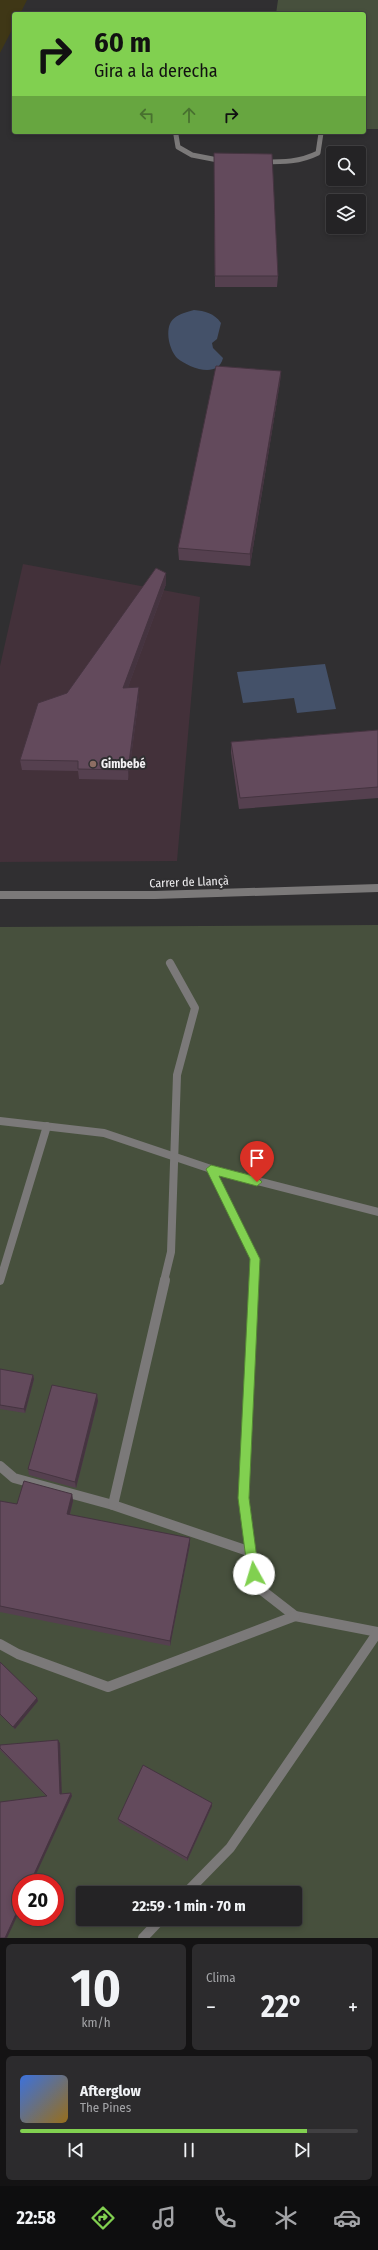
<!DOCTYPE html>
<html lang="es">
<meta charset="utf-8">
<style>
body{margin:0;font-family:"Fira Sans Condensed",sans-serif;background:#2c2b2d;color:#f1f3f6;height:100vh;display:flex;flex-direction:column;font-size:15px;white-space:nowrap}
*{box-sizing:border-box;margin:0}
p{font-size:13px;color:#a3a4a7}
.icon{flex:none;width:22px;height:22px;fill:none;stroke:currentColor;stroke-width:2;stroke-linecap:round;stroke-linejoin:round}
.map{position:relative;height:1938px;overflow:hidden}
.side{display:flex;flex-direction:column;gap:6px;padding:6px;background:#141314;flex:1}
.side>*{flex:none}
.top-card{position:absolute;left:12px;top:12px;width:354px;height:122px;border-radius:4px;box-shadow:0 2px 6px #0003,0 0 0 1px #414042;background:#81d050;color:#111;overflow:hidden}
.buttons{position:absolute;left:326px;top:146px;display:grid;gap:8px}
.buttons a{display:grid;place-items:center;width:40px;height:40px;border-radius:4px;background:#242325;box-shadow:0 2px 6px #0003,0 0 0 1px #414042;font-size:20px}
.speed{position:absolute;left:12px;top:1874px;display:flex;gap:8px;font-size:20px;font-weight:700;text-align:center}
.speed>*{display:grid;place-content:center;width:52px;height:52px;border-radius:50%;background:#242325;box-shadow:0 2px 6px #0003,0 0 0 1px #414042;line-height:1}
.speed .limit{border:6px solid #d22;background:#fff;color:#111}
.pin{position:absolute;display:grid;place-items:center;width:34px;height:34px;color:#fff;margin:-41px -17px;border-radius:50% 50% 50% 0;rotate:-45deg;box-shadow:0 0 4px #0007}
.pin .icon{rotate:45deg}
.me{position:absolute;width:44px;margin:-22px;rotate:354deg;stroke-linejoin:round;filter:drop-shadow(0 0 3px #0008)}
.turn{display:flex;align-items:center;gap:14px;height:84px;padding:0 16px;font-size:18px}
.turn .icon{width:52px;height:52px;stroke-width:2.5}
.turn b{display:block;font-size:28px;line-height:34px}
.lanes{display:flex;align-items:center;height:38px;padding:0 16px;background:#0003;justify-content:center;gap:20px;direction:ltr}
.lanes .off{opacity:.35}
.big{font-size:30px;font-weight:700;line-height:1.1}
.side .tile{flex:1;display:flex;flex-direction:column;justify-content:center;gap:6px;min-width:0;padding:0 14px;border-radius:6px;background:#2c2b2d}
.side .dial{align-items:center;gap:0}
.dial b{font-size:52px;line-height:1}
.song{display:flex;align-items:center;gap:12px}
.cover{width:48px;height:48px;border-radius:6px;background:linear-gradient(135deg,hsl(220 70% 55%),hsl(40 70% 35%))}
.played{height:4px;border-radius:2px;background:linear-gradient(90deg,#81d050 85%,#414042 85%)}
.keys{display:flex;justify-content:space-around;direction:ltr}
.heat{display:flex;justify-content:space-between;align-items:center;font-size:22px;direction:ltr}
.side .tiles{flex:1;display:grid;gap:6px;grid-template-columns:1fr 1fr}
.tile:last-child{grid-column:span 2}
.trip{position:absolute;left:76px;top:1886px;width:226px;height:40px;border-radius:4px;background:#242325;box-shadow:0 2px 6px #0003,0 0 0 1px #414042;font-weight:700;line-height:40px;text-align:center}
.tab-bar{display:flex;height:64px;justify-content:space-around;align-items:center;background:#0e0e0f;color:#a3a4a7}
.tab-bar .icon{width:28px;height:28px}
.tab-bar .current{color:#81d050}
.tab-bar b{font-size:18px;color:#f1f3f6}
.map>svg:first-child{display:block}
</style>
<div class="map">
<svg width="378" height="1938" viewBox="0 0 378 1938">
<rect width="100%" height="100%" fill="#302f31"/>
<polygon fill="#43313a" points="23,564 200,597 177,861 0,862 0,666"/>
<g fill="#47503d" fill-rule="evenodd">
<polygon points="278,0 378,0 378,129 364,129 364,14 276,14"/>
<path d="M378,925V1938H0V927ZM21,1883H55V1917H21ZM83,1893H295V1919H83Z"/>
</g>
<polygon fill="#3f3716" points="0,0 27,0 20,14 14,14 14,26 0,53"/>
<g fill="#445169">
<path d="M194,310C205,311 214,313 221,323L217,339L212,343L213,348L223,358C218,379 189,368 177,358C173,354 170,346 169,341C166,320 174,315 194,310Z"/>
<polygon points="325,664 336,709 297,713 294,698 243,703 237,672"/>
</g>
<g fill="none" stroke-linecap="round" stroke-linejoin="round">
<g stroke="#7b7979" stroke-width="5">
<polyline points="176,135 178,147 192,155 223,161"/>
<path d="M263,162C283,162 300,162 318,153L321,133"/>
</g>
<g stroke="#7b7979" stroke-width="8">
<polyline points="0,1121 104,1133 211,1169 255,1259 254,1281"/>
<polyline points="211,1169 378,1212"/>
<polyline points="0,1281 47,1126"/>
<polyline points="164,1281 171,1252 177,1075 195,1008 170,963"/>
</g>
<g stroke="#7b7979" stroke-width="10">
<polyline points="254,1280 244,1498 255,1585 295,1616 378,1632"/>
<polyline points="0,1466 14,1478 113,1505 251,1552"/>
<polyline points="113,1505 165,1280"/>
<polyline points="0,1644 18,1654 108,1687 295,1616"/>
<polyline points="186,1893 230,1848 378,1632"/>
<polyline points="143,1938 161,1919"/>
</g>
<polyline stroke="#7b7979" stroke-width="8" points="0,895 155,895 378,888"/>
</g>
<g fill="#55404f">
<polygon points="214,165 278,276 277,287 215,287"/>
<polygon points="281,371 280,382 250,566 179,560 178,548"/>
<polygon points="166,584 128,687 139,697 128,780 79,779 78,771 22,770 20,760 67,693"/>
<polygon points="378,730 378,798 239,809 231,753 231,742"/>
<polygon points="0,1369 33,1375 34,1379 25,1413 0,1409"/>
<polygon points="98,1401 76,1488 29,1475 28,1469"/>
<polygon points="72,1494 73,1501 70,1515 190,1538 190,1544 170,1646 0,1612 0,1501 17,1504"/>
<polygon points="0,1662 37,1698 38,1701 15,1729 0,1715"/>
<polygon points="60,1743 61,1794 71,1793 72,1796 46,1796 0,1750 0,1745"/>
<polygon points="212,1806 187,1861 119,1822 118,1819"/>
</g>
<g fill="#453440">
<polygon points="281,371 280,382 250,566 250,554"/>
<polygon points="166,573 166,584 124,698 123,688"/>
<polygon points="139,687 139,697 128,780 128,770"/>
<polygon points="33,1375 34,1379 25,1413 24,1409"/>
<polygon points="97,1394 98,1401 76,1488 75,1482"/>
<polygon points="72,1494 73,1501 68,1521 67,1514"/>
<polygon points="190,1538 190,1544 170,1646 170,1641"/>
<polygon points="37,1698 38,1701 15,1729 13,1727"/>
<polygon points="58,1740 60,1743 62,1797 60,1794"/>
<polygon points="71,1793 72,1796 32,1883 30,1883"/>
<polygon points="212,1803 212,1806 187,1861 187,1858"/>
<polygon points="21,1903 21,1908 7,1938 5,1938"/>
</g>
<g fill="#634a5c" stroke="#453440">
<polygon points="214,153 272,154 278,276 215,276"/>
<polygon points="216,366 281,371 250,554 178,548"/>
<polygon points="156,568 166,573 123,688 139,687 128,770 78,769 78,761 20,760 38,703 67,693"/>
<polygon points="378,730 378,787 240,798 231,742"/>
<polygon points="0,1369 33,1375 24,1409 0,1405"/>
<polygon points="52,1385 97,1394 75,1482 28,1469"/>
<polygon points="24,1481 72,1494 67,1514 190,1538 170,1641 0,1606 0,1501 17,1504"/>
<polygon points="0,1662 37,1698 13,1727 0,1714"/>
<polygon points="58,1740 60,1794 71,1793 30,1883 21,1883 21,1903 5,1938 0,1938 0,1802 47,1796 0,1748 0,1745"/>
<polygon points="143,1765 212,1803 187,1858 118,1819"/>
</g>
<polygon fill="#81d050" stroke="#548734" points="211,1165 257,1177 262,1182 257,1186 219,1176 260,1259 249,1498 259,1574 258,1578 254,1579 250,1578 248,1574 238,1498 250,1259 206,1169"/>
<circle fill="#8d6e63" stroke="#302f31" stroke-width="1.5" cx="93" cy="764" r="4"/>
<g text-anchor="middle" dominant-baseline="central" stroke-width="4" stroke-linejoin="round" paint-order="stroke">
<g font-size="12" font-weight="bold" fill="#f3f2f4" stroke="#302f31" text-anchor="start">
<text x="101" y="764">Gimbebé</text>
</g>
<g font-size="12" fill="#f3f2f4" stroke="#302f31">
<text transform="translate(189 882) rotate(-2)">Carrer de Llançà</text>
</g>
</g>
</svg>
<div class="buttons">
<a><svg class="icon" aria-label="search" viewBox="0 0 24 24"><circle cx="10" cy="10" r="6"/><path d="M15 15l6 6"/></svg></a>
<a><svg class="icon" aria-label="layers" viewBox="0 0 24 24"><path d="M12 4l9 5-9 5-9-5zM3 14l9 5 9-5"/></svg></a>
</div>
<div class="speed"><div class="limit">20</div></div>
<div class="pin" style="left:257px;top:1182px;background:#d93025"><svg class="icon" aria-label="arrive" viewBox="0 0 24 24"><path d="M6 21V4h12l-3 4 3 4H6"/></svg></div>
<svg class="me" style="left:254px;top:1574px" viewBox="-20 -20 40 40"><circle r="19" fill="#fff"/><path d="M0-13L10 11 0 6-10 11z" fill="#81d050"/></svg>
<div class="trip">22:59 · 1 min · 70 m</div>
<div class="top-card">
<div class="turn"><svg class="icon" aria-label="right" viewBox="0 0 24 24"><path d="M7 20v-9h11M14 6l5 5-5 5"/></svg><div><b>60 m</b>Gira a la derecha</div></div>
<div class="lanes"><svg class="icon off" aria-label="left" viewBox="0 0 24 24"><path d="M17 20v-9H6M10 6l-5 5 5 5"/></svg><svg class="icon off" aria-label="ahead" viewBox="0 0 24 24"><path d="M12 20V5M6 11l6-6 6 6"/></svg><svg class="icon" aria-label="right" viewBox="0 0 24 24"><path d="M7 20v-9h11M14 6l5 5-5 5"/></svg></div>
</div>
</div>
<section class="side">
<div class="tiles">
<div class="tile dial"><b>10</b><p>km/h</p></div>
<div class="tile"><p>Clima</p>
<div class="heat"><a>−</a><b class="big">22°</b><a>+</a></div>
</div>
<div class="tile">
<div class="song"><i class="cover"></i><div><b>Afterglow</b><p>The Pines</p></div></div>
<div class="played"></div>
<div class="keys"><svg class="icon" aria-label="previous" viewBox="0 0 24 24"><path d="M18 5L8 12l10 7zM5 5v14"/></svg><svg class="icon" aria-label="pause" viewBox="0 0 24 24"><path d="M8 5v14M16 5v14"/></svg><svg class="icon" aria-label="next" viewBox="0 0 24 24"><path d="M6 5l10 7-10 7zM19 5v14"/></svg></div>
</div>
</div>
</section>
<nav class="tab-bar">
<b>22:58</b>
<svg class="icon current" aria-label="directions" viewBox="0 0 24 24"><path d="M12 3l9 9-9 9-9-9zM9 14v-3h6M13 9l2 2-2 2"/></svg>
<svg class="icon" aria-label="music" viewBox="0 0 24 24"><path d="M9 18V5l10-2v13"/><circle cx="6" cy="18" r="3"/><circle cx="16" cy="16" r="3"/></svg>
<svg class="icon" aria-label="phone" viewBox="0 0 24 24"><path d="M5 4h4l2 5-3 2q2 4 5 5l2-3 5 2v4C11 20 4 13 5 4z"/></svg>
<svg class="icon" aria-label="climate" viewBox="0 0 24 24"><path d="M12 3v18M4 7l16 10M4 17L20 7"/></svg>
<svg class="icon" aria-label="car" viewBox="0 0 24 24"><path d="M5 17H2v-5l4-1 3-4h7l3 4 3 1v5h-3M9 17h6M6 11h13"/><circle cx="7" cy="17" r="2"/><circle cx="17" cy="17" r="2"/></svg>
</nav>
